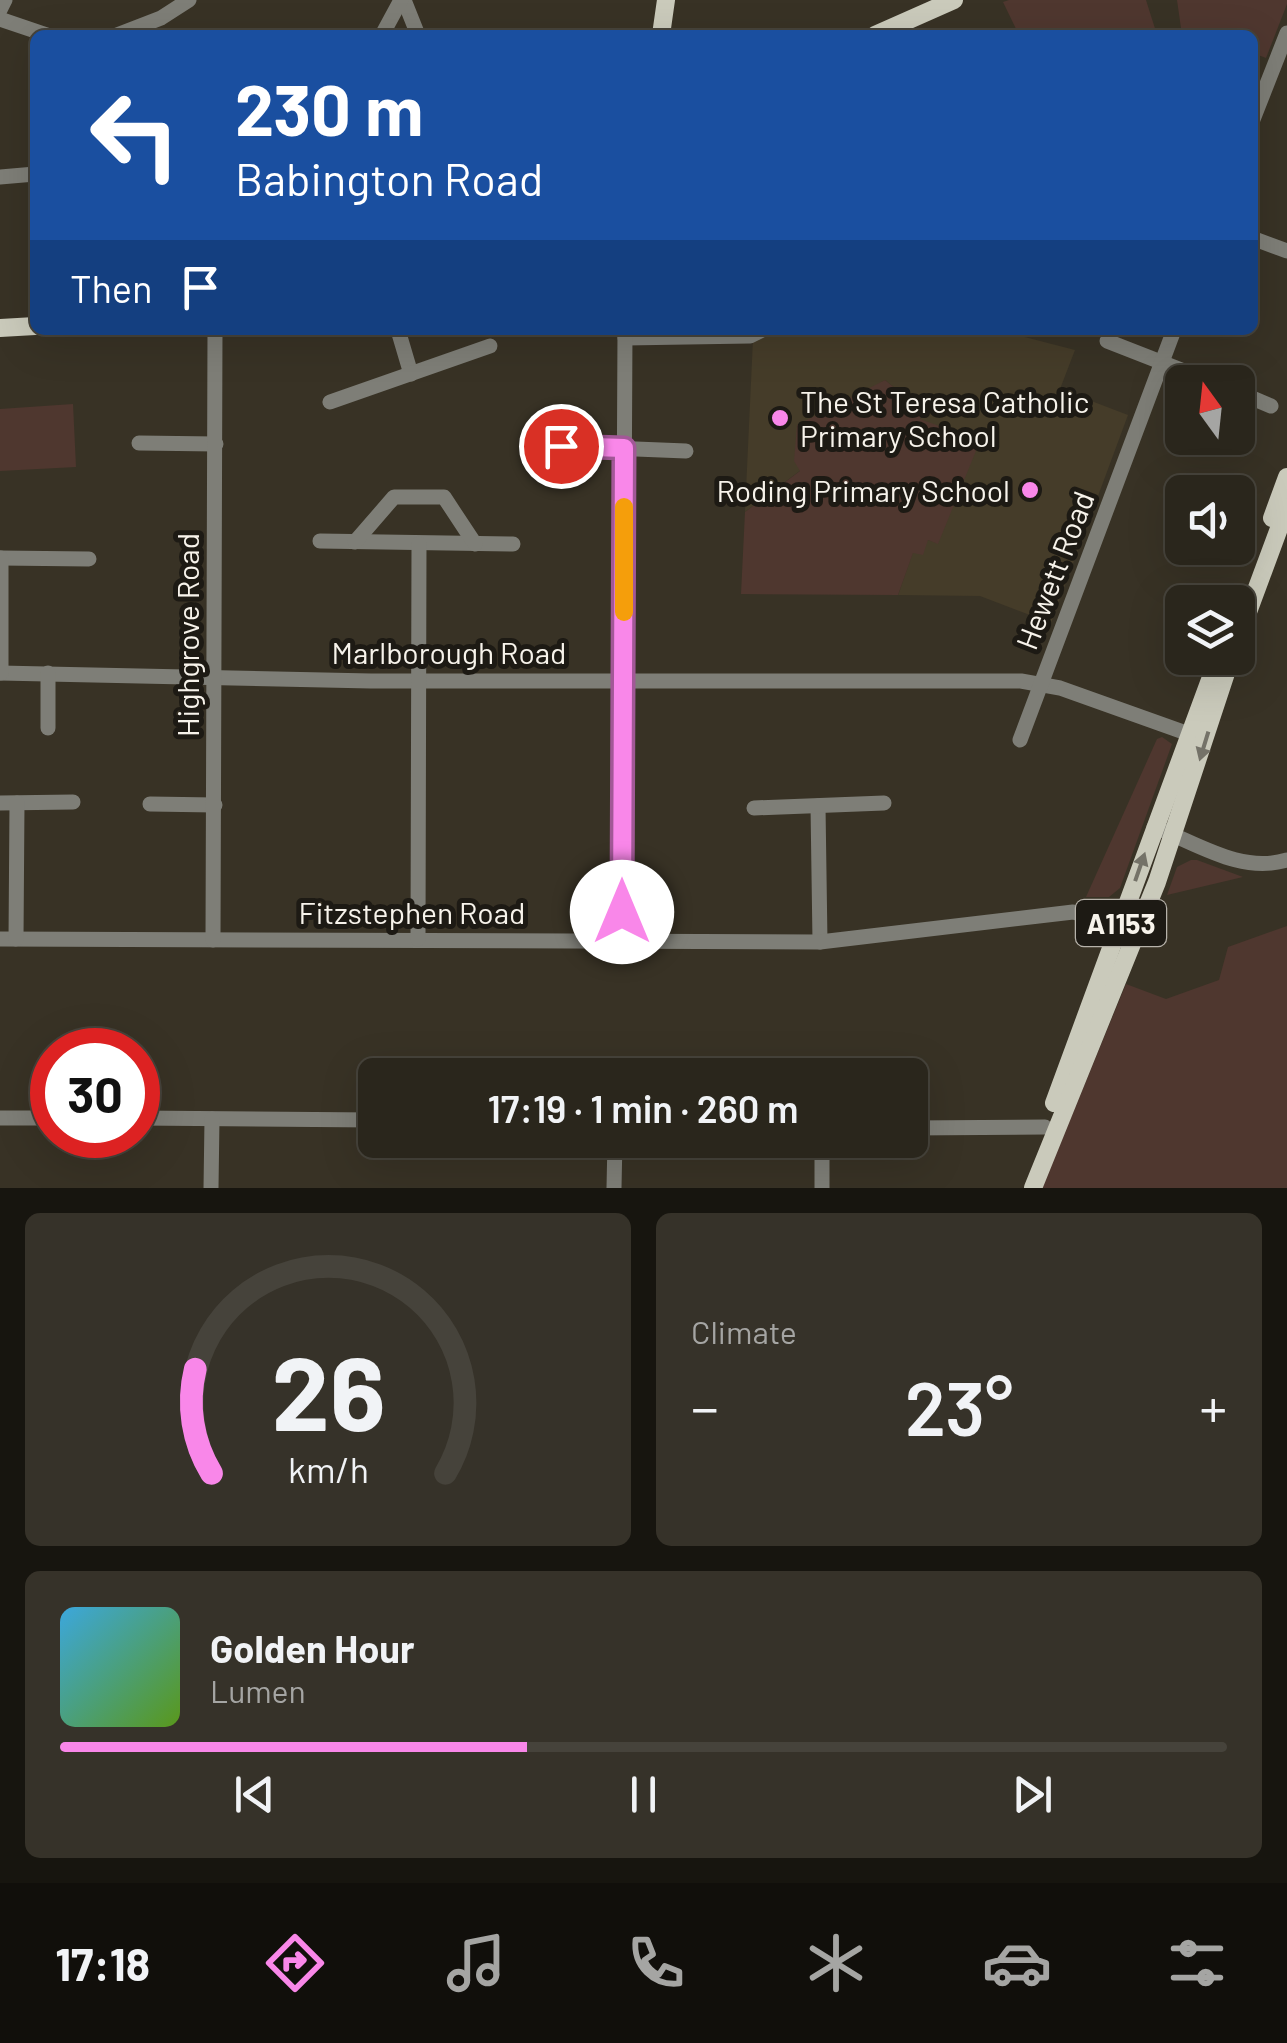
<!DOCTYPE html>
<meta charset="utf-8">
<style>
body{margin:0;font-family:Barlow,sans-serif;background:#363229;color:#f1f3f6;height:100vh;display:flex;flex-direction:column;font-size:38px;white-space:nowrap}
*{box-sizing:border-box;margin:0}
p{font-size:32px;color:#a5a5a3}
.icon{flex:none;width:55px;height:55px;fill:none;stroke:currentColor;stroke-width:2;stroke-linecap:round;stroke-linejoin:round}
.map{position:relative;height:1188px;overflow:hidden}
.drawer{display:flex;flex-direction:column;gap:25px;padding:25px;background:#17150f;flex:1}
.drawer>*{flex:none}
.hud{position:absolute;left:30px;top:30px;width:1228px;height:305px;border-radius:15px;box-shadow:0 10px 40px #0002,0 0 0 2px #46433b;background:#1a4fa0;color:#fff;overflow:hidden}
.needle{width:65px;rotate:345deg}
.controls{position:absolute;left:1165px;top:365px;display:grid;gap:20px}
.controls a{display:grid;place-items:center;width:90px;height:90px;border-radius:15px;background:#2a261c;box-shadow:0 10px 40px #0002,0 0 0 2px #46433b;font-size:50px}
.speed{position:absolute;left:30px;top:1028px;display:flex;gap:20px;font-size:50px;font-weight:700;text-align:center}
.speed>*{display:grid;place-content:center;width:130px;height:130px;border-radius:50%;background:#2a261c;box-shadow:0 10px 40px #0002,0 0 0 2px #46433b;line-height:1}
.speed .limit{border:15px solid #d22;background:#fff;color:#111}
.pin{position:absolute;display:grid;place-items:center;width:85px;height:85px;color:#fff;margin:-42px;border:5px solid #fff;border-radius:50%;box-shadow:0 2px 10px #0007}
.me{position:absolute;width:110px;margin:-55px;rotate:0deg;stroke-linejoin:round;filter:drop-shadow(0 0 8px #0008)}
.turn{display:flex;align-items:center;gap:35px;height:210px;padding:0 40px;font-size:45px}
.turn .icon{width:130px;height:130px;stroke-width:2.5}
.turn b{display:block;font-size:70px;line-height:85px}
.then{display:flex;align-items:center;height:95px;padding:0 40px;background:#0003;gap:20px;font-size:38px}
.big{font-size:75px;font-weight:600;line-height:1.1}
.drawer .card{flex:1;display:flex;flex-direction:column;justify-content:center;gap:15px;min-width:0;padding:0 35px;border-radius:15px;background:#363229}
.drawer .dial{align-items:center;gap:0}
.dial svg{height:260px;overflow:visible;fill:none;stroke:#46433b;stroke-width:7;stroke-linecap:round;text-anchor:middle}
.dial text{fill:#f1f3f6;stroke:none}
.song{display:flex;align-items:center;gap:30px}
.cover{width:120px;height:120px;border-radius:15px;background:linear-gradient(135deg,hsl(200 70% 55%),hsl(90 70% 35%))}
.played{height:10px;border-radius:5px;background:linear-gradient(90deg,#f987e9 40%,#46433b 40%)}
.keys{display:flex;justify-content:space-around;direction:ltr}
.heat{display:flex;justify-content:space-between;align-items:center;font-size:55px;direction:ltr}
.drawer .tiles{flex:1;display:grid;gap:25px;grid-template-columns:1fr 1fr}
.card:last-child{grid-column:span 2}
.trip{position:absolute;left:358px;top:1058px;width:570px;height:100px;border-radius:15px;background:#2a261c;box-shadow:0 10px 40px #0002,0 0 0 2px #46433b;font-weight:600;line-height:100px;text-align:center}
.tab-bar{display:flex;height:160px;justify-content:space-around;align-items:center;background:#110f0b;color:#a5a5a3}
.tab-bar .icon{width:70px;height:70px}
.tab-bar .selected{color:#f987e9}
.tab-bar b{font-size:45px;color:#f1f3f6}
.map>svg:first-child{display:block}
</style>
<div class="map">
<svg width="1287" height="1188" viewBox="0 0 1287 1188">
<rect width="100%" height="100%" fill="#383225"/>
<polygon fill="#453c29" points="773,330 998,330 1075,350 1060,389 1128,415 1051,623 980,596 898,595 913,552 928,540 937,543 920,419 924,401 903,395 885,380 838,410 835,406 801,470 745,512 753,339"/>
<g fill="#4f372f">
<polygon points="1009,0 1146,0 1157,35 1019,35 1003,2"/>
<polygon points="1177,0 1287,0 1287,4 1266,58 1253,53 1252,35 1182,35"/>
<polygon points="885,380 903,395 925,401 920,419 980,441 938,544 928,540 923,555 913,553 898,595 741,594 745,512 800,471 794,461 797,425 835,406 839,410 848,404 846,400"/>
<polygon points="73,404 76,467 0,471 0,409"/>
<polygon points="1162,737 1172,744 1120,888 1109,897 1086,897 1157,739"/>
<polygon points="1191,860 1197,860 1243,877 1167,895 1177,867"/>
<polygon points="1287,926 1287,1188 1042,1188 1126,984 1166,999 1219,980 1228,947"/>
</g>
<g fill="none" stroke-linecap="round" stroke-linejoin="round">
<g stroke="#7e7e77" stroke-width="15">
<polyline points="404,0 418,35"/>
<polyline points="0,10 5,0"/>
<polyline points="0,19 47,35"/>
<polyline points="117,35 161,18 189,0"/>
<polyline points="382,35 401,0"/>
<polyline points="1252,122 1287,33"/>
<polyline points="0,177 35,174"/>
<polyline points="1252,238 1287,251"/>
<polyline points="398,330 411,374"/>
<polyline points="625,338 750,336 762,330"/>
<polyline points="1107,341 1212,382"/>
<polyline points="1238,392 1271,406"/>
<polyline points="330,402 490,346"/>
<polyline points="139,443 216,444"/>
<polyline points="561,446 686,451"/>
<polyline points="320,541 513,544"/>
<polyline points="355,542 394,497 444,497 475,544"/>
<polyline points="0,558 89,559"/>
<polyline points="0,673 371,681 1021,681 1060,688 1189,734"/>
<polyline points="1,673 1,558"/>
<polyline points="48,673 48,728"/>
<polyline points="1020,740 1174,330"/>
<polyline points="0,803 73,802"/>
<polyline points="150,804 215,805"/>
<polyline points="818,806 820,942"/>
<polyline points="754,808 884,803"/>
<path d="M1154,827C1197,843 1240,874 1287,860"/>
<polyline points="0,939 820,942 1073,912 1132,927"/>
<polyline points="16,939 17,803"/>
<polyline points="418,939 419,544"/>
<polyline points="213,940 215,330"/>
<polyline points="622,940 625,330"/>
<polyline points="0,1118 52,1118"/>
<polyline points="138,1118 375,1120"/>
<polyline points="910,1128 1045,1127"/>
<polyline points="211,1188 212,1119"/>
<polyline points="614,1188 615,1140"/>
<polyline points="822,1188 822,1140"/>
</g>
<g stroke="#cacabb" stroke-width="18">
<polyline points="661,35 666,0"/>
<polyline points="875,35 954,0"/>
<polyline points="0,328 35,326"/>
<polyline points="1272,518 1287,477"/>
<polyline points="1238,639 1287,507"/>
<polyline points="1054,1103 1218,658"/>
<polyline points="1033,1188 1157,882 1231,658"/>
</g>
</g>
<defs><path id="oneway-solid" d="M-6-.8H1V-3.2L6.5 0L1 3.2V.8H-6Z" transform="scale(2.5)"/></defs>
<g fill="#747268">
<use href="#oneway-solid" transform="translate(1204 746) rotate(107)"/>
<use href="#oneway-solid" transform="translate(1140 867) rotate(-71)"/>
</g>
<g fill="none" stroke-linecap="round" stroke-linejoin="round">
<defs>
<polyline id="route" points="561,446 624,448 622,912"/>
</defs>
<use href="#route" stroke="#a25897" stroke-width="25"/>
<use href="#route" stroke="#f987e9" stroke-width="18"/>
<polyline stroke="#f59e0b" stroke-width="18" points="624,507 624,612"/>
</g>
<g fill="#f987e9" stroke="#1d1a14" stroke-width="4">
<circle cx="780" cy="418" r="10"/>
<circle cx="1030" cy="490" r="10"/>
</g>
<g text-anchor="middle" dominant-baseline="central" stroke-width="10" stroke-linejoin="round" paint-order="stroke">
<rect fill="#1d1a14" stroke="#b6b2aa" stroke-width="2.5" x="1076" y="900" width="90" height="46" rx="8"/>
<g font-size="28" font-weight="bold" fill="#f7f3eb">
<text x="1121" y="923">A1153</text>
</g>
<g font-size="30" fill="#f7f3eb" stroke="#1d1a14" text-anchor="start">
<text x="800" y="401">The St Teresa Catholic<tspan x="800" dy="34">Primary School</tspan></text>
<text x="1010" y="490" text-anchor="end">Roding Primary School</text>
</g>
<g font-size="30" fill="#f7f3eb" stroke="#1d1a14">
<text transform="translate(1054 570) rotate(-69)">Hewett Road</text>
<text transform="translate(187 635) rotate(-90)">Highgrove Road</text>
<text x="449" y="652">Marlborough Road</text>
<text x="412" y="912">Fitzstephen Road</text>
</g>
</g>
</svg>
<div class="controls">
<a><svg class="needle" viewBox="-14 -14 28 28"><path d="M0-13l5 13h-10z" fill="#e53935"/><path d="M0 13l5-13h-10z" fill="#a5a5a3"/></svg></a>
<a><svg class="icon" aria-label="sound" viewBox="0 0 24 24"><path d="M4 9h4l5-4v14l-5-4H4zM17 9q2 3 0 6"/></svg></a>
<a><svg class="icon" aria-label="layers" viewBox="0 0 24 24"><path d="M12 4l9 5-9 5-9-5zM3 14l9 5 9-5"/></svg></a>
</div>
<div class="speed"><div class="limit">30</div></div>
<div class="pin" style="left:561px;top:446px;background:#d93025"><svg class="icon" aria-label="arrive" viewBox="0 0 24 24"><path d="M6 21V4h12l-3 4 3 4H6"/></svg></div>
<svg class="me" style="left:622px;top:912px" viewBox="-20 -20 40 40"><circle r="19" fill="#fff"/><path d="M0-13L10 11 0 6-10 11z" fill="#f987e9"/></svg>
<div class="trip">17:19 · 1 min · 260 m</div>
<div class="hud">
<div class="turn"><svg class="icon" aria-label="left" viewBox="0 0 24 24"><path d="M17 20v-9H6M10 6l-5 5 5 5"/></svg><div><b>230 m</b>Babington Road</div></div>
<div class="then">Then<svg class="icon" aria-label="arrive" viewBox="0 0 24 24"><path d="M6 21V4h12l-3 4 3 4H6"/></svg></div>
</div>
</div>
<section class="drawer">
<div class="tiles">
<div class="card dial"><svg viewBox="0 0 100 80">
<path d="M14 69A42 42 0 1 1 86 69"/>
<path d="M14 69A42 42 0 0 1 9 37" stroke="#f987e9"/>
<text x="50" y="56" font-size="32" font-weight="700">26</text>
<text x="50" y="72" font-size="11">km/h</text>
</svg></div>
<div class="card"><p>Climate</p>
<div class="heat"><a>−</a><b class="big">23°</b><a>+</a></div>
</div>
<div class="card">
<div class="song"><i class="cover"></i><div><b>Golden Hour</b><p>Lumen</p></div></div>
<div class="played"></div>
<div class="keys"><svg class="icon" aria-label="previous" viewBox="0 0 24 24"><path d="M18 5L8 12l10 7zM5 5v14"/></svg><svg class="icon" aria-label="pause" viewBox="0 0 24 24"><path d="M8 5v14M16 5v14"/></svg><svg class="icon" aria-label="next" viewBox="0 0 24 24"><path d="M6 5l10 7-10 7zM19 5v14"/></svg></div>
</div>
</div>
</section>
<nav class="tab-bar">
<b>17:18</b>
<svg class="icon selected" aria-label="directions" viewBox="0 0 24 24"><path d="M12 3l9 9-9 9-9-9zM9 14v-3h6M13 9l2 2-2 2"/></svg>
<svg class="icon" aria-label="music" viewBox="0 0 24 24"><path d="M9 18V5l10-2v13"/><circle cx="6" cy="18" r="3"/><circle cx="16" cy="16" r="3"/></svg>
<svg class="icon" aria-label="phone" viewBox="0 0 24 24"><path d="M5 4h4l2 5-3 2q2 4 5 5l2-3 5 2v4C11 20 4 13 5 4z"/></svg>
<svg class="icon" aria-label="climate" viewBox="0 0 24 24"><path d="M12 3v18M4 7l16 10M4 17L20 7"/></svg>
<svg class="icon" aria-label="car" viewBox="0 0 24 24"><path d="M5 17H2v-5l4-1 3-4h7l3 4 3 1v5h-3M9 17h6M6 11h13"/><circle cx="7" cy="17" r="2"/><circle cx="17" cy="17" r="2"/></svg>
<svg class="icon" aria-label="filters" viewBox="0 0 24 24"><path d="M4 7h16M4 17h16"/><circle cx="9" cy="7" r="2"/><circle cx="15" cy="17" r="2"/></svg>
</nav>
